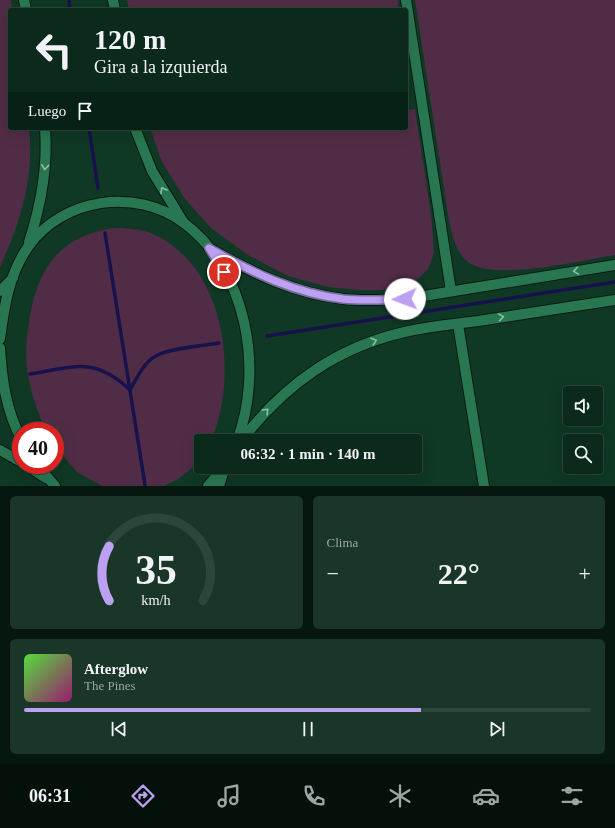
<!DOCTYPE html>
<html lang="es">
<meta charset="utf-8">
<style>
body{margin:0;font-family:"Times New Roman",serif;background:#193629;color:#f1f3f6;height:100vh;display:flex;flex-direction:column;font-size:15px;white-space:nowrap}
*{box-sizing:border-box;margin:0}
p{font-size:13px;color:#9aa7a3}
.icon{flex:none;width:22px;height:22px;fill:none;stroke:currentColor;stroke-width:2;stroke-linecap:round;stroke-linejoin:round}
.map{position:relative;height:486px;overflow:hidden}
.panel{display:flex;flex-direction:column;gap:10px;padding:10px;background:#06170f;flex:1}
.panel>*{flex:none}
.top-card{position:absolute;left:8px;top:8px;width:400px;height:122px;border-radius:4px;box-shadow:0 4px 16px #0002,0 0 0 1px #2b463b;background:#0b2a1c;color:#f1f3f6;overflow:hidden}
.controls{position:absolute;left:563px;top:386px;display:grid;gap:8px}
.controls a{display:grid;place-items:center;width:40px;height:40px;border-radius:4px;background:#0b2a1c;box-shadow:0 4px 16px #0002,0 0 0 1px #2b463b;font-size:20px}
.speed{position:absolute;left:12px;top:422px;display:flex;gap:8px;font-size:20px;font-weight:700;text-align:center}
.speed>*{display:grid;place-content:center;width:52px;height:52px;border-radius:50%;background:#0b2a1c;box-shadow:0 4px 16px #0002,0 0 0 1px #2b463b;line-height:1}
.speed .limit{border:6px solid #d22;background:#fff;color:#111}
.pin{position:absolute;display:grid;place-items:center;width:34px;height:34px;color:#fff;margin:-17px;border:2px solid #fff;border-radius:50%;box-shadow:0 1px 4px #0007}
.me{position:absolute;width:44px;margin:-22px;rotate:268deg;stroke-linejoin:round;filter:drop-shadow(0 0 3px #0008)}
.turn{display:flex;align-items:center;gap:14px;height:84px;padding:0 20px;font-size:18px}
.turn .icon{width:52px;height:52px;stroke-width:2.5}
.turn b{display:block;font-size:28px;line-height:34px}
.then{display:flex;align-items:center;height:38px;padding:0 20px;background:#0003;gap:8px;font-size:15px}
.big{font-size:30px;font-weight:700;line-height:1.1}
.panel .widget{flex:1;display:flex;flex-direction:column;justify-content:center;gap:6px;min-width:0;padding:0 14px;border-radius:6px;background:#193629}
.panel .dial{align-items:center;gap:0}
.dial svg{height:104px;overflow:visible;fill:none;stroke:#2b463b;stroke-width:7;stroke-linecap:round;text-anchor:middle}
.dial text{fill:#f1f3f6;stroke:none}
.song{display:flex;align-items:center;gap:12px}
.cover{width:48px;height:48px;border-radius:6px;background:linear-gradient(135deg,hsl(110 70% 55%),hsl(320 70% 35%))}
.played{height:4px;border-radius:2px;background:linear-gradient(90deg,#bca0f2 70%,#2b463b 70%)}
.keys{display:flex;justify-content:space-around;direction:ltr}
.heat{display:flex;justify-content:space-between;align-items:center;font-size:22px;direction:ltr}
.panel .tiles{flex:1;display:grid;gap:10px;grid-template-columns:1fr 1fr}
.widget:last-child{grid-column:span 2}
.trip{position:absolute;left:194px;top:434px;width:228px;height:40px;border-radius:4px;background:#0b2a1c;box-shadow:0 4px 16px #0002,0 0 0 1px #2b463b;font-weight:700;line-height:40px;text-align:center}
.dock{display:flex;height:64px;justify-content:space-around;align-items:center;background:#04110b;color:#9aa7a3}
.dock .icon{width:28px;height:28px}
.dock .active{color:#bca0f2}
.dock b{font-size:18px;color:#f1f3f6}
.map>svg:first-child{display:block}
</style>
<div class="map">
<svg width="615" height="486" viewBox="0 0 615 486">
<rect width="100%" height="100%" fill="#0f3825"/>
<g fill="#512c46">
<path d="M0,0H11L12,10H10V128H29C35,177 20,223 0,267Z"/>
<polygon points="127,0 398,0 399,10 129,10"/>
<path d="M415,0H615V255C582,260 494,282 468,262C455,252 453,236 449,221Z"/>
<polygon points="415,109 431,214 434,253 428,269 417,280 388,290 360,290 328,287 288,276 248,255 212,229 185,199 162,162 150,128 406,128 406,110"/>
<path d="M115,228C126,228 137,229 148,232C225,261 240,374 211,441H201V458L191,469L178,479L164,486H102L77,472L55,446V431H46C38,413 32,396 28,376C25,358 26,340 29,322C37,269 59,235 115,228Z"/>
</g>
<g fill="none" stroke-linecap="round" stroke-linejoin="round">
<g stroke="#17124c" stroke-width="3.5">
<polyline points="69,0 70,10"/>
<polyline points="89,128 98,188"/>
<polyline points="105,233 145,485"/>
<polyline points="267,336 615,282"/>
<path d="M30,374C74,367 94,356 130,390C137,378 144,362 156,356C168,348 204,346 219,343"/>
</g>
<defs>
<g id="minor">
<polyline points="406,0 451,291"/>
<polyline points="0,291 13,278"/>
<polyline points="458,324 484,486"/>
<polyline points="0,450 21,462"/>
<polyline points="26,465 46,478"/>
<polyline points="219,486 225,467"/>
</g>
<g id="tertiary">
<polyline points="24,0 26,10"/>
<polyline points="113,0 115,10"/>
<polyline points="135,128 152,171 182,220"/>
<path d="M29,242C41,205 48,167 45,128"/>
<path d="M212,250C253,273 295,294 344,299C364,301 385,300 405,299L615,265"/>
<path d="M0,339C4,307 9,274 28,247C62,198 136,187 184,223C247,270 264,370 237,441"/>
<path d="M0,348C2,379 6,411 21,438"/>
<path d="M241,441C285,384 338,346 409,331C431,326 455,324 478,321C523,314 569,307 615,300"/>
<polyline points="37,465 55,486"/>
<polyline points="208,486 224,467"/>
</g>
</defs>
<use href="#minor" stroke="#051d11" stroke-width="12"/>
<use href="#tertiary" stroke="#051d11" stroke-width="12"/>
<use href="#minor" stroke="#297752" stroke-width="10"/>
<use href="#tertiary" stroke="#297752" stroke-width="10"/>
</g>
<defs><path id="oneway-chevron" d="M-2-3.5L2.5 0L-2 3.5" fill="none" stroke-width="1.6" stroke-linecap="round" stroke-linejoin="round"/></defs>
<g stroke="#8dc0a5">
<use href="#oneway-chevron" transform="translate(45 167) rotate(95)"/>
<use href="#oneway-chevron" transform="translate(163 190) rotate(-120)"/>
<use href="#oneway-chevron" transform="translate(576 271) rotate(171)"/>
<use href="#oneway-chevron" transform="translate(501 317) rotate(-9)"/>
<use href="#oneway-chevron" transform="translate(374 341) rotate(-19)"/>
<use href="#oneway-chevron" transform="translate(266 411) rotate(-46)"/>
</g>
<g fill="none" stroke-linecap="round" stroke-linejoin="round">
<defs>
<path id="route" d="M224,272L209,248C251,272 294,293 343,299C364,301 385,300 405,299"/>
</defs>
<use href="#route" stroke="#7a689d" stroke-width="10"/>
<use href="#route" stroke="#bca0f2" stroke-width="7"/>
</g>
</svg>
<div class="controls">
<a><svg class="icon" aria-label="sound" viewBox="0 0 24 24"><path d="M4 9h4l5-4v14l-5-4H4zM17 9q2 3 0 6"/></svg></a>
<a><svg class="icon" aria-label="search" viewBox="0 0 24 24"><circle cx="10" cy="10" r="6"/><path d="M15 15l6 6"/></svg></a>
</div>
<div class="speed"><div class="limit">40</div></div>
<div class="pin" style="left:224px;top:272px;background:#d93025"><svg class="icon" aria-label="arrive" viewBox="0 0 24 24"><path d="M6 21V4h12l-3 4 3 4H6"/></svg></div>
<svg class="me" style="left:405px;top:299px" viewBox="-20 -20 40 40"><circle r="19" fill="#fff"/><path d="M0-13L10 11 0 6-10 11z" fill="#bca0f2"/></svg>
<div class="trip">06:32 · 1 min · 140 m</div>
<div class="top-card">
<div class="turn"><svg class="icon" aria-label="left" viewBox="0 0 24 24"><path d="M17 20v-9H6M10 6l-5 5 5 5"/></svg><div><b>120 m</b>Gira a la izquierda</div></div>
<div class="then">Luego<svg class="icon" aria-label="arrive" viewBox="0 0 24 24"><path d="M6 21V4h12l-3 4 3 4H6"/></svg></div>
</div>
</div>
<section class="panel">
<div class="tiles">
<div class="widget dial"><svg viewBox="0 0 100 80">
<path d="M14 69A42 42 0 1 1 86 69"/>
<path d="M14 69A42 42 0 0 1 14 27" stroke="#bca0f2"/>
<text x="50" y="56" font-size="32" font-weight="700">35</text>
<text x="50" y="72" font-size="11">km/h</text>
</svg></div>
<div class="widget"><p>Clima</p>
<div class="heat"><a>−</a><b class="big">22°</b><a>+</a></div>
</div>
<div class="widget">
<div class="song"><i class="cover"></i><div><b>Afterglow</b><p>The Pines</p></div></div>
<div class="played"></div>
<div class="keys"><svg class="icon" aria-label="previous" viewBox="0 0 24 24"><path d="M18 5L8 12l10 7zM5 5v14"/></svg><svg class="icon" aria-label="pause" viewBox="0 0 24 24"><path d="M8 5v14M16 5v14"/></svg><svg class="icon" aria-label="next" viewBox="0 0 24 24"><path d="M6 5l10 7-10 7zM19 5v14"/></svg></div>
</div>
</div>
</section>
<nav class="dock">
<b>06:31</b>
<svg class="icon active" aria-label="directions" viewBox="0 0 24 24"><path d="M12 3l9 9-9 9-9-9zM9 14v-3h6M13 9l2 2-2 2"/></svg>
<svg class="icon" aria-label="music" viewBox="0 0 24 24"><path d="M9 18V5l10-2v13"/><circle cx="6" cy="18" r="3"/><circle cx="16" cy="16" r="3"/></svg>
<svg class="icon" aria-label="phone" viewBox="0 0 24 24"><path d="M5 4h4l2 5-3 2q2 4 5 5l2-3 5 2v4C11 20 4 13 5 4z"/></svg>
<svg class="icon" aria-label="climate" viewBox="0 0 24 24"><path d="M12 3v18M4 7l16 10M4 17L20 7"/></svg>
<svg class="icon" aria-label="car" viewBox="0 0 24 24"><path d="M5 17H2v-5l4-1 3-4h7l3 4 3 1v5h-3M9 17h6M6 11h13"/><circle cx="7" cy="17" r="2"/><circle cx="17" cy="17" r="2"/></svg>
<svg class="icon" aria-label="filters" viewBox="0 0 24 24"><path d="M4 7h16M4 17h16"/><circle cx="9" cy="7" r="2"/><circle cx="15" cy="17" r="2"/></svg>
</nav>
